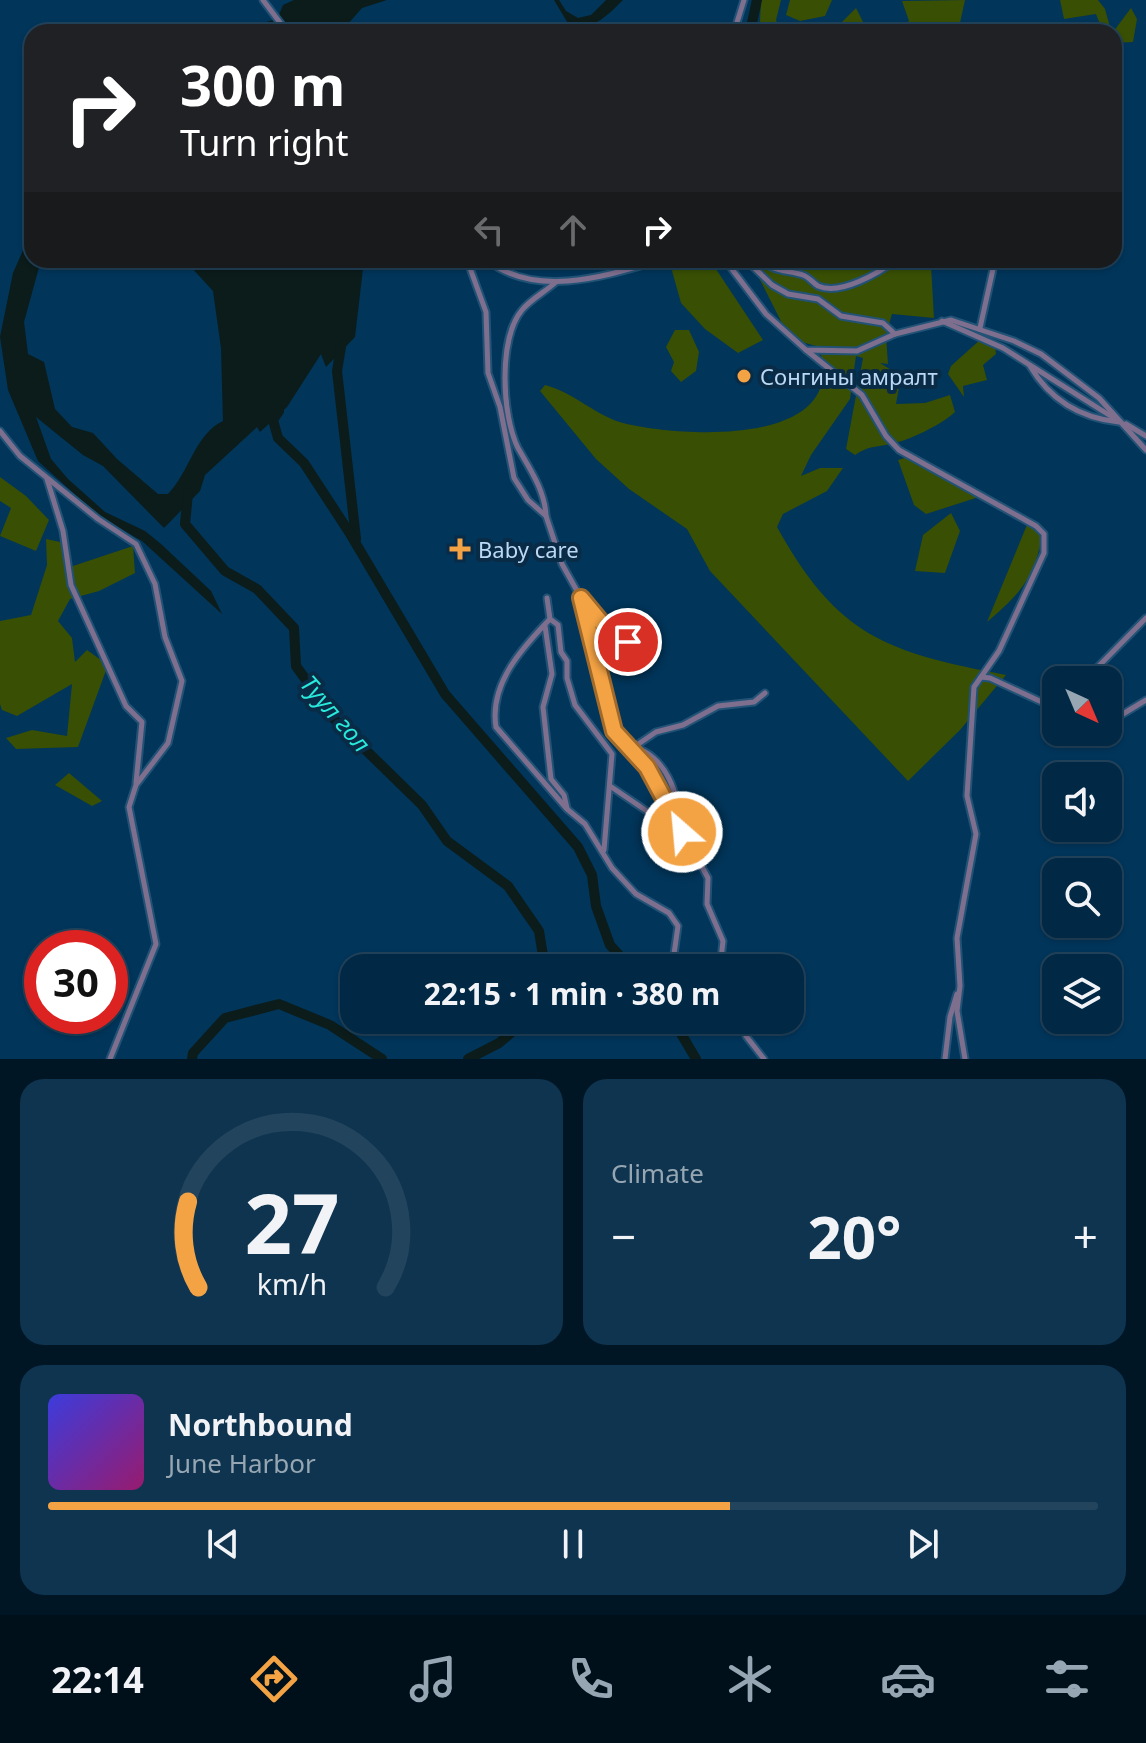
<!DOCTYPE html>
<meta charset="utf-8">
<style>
body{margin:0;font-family:"Noto Sans",sans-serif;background:#0f344f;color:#f1f3f6;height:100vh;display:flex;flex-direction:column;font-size:30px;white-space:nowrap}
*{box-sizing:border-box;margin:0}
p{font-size:26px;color:#96a6b2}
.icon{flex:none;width:44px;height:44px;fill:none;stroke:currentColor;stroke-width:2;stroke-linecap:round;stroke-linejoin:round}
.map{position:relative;height:1059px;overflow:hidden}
.sheet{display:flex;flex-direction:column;gap:20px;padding:20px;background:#011625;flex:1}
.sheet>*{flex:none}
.top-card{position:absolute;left:24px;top:24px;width:1098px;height:244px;border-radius:24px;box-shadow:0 2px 6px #0004,0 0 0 2px #23445d;background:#202124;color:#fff;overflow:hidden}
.needle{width:52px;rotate:136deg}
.controls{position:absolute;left:1042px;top:666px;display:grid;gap:16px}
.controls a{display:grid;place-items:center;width:80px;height:80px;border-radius:16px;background:#012844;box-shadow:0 2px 6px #0004,0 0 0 2px #23445d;font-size:40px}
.speed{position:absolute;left:24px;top:930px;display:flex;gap:16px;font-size:40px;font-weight:700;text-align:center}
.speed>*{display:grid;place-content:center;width:104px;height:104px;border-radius:50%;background:#012844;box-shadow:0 2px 6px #0004,0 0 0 2px #23445d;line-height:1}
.speed .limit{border:12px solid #d22;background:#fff;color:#111}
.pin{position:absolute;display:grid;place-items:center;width:68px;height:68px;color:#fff;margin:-34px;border:4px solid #fff;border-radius:50%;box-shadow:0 2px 8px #0007}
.me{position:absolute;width:88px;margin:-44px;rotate:333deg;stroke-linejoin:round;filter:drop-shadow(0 0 6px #0008)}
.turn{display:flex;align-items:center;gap:28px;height:168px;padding:0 24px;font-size:36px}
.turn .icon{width:104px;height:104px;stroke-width:2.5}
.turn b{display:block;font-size:56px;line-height:68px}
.lanes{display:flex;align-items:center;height:76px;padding:0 24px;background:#0003;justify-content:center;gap:40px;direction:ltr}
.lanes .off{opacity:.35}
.big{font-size:60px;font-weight:700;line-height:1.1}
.sheet .tile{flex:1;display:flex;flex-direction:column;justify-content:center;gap:12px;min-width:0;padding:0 28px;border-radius:24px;background:#0f344f}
.sheet .dial{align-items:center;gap:0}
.dial svg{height:208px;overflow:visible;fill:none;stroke:#23445d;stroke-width:7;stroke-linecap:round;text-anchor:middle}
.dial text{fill:#f1f3f6;stroke:none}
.song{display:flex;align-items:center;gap:24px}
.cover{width:96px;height:96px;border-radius:12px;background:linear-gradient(135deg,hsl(240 70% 55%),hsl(320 70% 35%))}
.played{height:8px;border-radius:4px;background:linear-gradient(90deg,#f4a344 65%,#23445d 65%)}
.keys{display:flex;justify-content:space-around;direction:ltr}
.heat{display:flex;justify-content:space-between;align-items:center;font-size:44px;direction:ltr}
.sheet .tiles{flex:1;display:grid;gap:20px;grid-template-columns:1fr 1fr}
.tile:last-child{grid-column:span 2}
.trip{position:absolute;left:340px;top:954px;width:464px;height:80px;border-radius:24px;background:#012844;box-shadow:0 2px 6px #0004,0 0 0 2px #23445d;font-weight:700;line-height:80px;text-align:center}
.tab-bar{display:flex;height:128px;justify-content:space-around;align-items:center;background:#00101b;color:#96a6b2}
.tab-bar .icon{width:56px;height:56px}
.tab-bar .active{color:#f4a344}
.tab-bar b{font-size:36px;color:#f1f3f6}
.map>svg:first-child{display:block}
</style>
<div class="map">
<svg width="1146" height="1059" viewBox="0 0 1146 1059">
<rect width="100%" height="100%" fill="#01355a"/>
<g fill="#384f04">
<polygon points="761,0 781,0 776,20 780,32 764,32 760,21"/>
<polygon points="790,0 832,0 825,16 800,21 786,15"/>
<polygon points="965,0 958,32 893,32 909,21 902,1"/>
<polygon points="1060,0 1098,0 1105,9 1110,27 1106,32 1096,32 1101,27 1096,14 1064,19"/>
<polygon points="856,8 868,32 840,24"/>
<polygon points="1131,8 1137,19 1133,42 1114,43 1113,32"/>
<polygon points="678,260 710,260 763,340 738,353 705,329 681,303 672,271"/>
<path d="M750,260H929L931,265L934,318L892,314L886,335L888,364L880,363L901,376L896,404L925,403L950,395L955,412C941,425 910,440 891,444C876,447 868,446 855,455L846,449L863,358L856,356L850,399L811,455L801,476L820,468H843L827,491L783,514L777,527C838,637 887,652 1006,675L960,730L908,781L710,571L687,529L629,489L596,459L540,391L545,385C576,393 596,417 627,424C675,435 806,445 822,383C825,373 821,357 820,347L790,339Z"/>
<polygon points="675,330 689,330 699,352 696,371 681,382 671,371 674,362 666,347"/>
<polygon points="981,339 995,345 996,354 983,365 987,380 963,386 964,397 948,374 951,366"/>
<polygon points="915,455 939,474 982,496 926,514 914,505 898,460"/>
<polygon points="0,477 26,496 49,520 36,551 0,536 11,508 0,501"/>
<polygon points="951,513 960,531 945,573 915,571 923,535"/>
<path d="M1029,520L1042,534C1036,577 1019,595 987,622Z"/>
<polygon points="46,539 65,543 64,569 133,546 135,573 99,591 70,599 58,621 72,638 75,662 87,650 108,665 78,747 16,749 6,738 32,730 67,736 72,684 17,716 2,710 0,704 0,621 31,615 47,565"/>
<polygon points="69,773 102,801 92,806 55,785"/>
</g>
<g fill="#0b1c1a">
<polygon points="294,0 387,0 362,8 341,32 294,32 279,15 283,5"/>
<path d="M554,0H559L566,11L578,18L591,15L606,0H623C608,15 595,28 572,30Z"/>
<polygon points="273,20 284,32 234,32"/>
<path d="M32,230V260H41L24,322L28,354L44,362L55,409L72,427L93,433L117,459L158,494H168C189,473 195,434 223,421L221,348L213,291L191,267L163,266L158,260H364L355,337L326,367L321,354L287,407L260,432L257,427L205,475L200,491L164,528L103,466L83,455L36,417L51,459L68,479L105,512L145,531L161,544L211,591L222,614L142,541L100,517L38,461L8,390L0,337L13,273Z"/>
</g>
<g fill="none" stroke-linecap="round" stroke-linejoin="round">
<g stroke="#0b1c1a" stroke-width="10">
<polyline points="750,32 757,0"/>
<polyline points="342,341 337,371 356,539"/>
<polyline points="279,411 273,420 278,438 304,463 349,532 445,694 578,847 592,875 596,906 610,945 631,968"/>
<polyline points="188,493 185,524 225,571 257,589 294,628 296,666 334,719 422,805 447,841 508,886 539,931 545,968"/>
<polyline points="673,1020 696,1059"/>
<polyline points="192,1059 193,1053 225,1018 279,1004 330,1025 382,1059"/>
<polyline points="468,1059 499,1043 526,1020"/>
</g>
<defs>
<g id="street">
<polyline points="263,0 287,32"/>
<polyline points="734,32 744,0"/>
<polyline points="1023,32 1024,27"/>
<polyline points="467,260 486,312 488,373 500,407 514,478 528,500 546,516 562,564 581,598 614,731 633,748 658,785 708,878 707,904 723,941 720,968"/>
<path d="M487,260C536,299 606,276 661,260"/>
<polyline points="725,260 766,314 806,350 857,351 895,334"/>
<polyline points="746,260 772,285 788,294 818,299 841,316 883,323 895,334 951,320 1014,341 1041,354 1099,398 1146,450"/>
<path d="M761,260C773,272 788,270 803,275C809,277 813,283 818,286C841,296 880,272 896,260"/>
<polyline points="942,321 1003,348 1117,420"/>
<polyline points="980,328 995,260"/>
<polyline points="806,350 862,395 886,436 899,450 1036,526 1044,534 1044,553 999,651 981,677"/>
<path d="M1030,366C1050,400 1080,418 1119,422"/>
<polyline points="1126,424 1146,436"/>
<polyline points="0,431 20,456 98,519 136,544 155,584 165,637 182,681 168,743 136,785 129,807 156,944 110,1059"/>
<polyline points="47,479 63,531 71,585 126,706 142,722 136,783"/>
<path d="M546,516C545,491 530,469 518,448C502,416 498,339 522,310C531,299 545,292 556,282"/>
<polyline points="547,598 550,619 558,625 561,652 567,661 567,678 575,705 612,754 604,850"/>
<polyline points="583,601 615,639 644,641"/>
<path d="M550,619C522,648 489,684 496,727L567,809L585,824L612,868L636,894L669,913L678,926L672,968"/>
<polyline points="545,626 552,674 543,707 551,779 564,795 567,808"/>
<polyline points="1085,680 1146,618"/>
<polyline points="1108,723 1146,700"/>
<polyline points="634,747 656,732 683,725 718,706 754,702 765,693"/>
<path d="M610,786L657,818L677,823C682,796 663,753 634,748"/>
<polyline points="741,1020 746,1036 764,1059"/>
<polyline points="945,1059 950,1017 957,994"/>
<polyline points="965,1059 957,1011 960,986 957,938 976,834 967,796 974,687 981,677 990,678 1046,704 1056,705"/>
</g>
</defs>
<use href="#street" stroke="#225376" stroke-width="9"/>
<use href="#street" stroke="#7e6f8e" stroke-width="5"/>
</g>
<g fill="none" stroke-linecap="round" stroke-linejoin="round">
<defs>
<polyline id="route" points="628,642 615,639 581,598 614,731 647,767 682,832"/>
</defs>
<use href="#route" stroke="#9f6a2c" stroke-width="20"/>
<use href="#route" stroke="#f4a344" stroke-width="14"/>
</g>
<g fill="#f4a344" stroke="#0a2b46" stroke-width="3">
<circle cx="744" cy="376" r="8"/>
<path d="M456 537h8v8h8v8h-8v8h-8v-8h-8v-8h8z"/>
</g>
<g text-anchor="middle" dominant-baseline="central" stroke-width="8" stroke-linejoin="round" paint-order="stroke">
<g font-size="22" fill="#bbd9f6" stroke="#0a2b46" text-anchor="start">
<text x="760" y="376">Сонгины амралт</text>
<text x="478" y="549">Baby care</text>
</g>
<g font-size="24" font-style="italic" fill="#28eadc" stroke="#0a2b46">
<text transform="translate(336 713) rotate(49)">Туул гол</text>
</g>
</g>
</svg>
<div class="controls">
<a><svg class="needle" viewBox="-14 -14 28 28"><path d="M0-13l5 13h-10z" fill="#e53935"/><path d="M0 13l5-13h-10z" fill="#96a6b2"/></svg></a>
<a><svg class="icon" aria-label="sound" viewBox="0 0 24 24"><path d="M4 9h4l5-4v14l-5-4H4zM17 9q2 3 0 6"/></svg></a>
<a><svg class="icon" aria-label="search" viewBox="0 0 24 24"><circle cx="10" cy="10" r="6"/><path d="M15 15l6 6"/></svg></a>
<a><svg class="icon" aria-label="layers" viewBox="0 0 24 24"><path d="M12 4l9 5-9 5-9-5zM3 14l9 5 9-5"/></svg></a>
</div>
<div class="speed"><div class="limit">30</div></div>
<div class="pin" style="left:628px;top:642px;background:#d93025"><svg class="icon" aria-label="arrive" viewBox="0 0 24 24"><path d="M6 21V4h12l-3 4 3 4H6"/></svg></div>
<svg class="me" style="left:682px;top:832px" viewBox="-20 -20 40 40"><circle r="17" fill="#f4a344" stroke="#fff" stroke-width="3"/><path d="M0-11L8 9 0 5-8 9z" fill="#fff"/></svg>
<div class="trip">22:15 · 1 min · 380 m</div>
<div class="top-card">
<div class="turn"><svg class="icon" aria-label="right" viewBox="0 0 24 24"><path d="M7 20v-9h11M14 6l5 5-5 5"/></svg><div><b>300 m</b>Turn right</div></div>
<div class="lanes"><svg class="icon off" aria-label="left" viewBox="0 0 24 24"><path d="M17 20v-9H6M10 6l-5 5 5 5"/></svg><svg class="icon off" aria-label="ahead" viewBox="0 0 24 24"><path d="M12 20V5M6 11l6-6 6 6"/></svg><svg class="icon" aria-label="right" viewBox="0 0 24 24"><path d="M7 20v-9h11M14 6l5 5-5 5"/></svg></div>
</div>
</div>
<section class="sheet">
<div class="tiles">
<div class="tile dial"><svg viewBox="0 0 100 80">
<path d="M14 69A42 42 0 1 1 86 69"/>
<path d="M14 69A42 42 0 0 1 10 36" stroke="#f4a344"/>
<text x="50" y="56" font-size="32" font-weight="700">27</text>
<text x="50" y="72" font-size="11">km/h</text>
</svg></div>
<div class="tile"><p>Climate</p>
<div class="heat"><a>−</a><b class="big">20°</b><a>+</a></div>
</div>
<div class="tile">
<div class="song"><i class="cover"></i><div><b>Northbound</b><p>June Harbor</p></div></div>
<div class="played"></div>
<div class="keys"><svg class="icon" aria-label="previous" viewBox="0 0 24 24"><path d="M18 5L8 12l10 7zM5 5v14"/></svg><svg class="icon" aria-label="pause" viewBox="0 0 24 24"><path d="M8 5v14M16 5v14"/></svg><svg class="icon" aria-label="next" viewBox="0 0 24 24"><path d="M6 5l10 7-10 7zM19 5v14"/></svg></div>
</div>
</div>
</section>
<nav class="tab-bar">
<b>22:14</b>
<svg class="icon active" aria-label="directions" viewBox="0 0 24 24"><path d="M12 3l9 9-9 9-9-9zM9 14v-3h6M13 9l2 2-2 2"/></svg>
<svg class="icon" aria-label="music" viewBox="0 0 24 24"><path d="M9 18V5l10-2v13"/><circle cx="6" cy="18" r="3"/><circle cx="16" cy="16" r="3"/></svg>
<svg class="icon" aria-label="phone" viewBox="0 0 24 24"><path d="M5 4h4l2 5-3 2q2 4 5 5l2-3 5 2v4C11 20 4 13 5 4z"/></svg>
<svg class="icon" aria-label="climate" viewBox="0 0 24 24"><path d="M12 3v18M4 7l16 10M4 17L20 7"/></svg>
<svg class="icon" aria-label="car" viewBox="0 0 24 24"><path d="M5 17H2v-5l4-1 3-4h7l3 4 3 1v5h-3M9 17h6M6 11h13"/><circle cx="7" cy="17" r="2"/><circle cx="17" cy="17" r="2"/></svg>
<svg class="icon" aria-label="filters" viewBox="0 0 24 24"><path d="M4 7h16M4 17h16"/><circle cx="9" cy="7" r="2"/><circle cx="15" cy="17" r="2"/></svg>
</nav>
